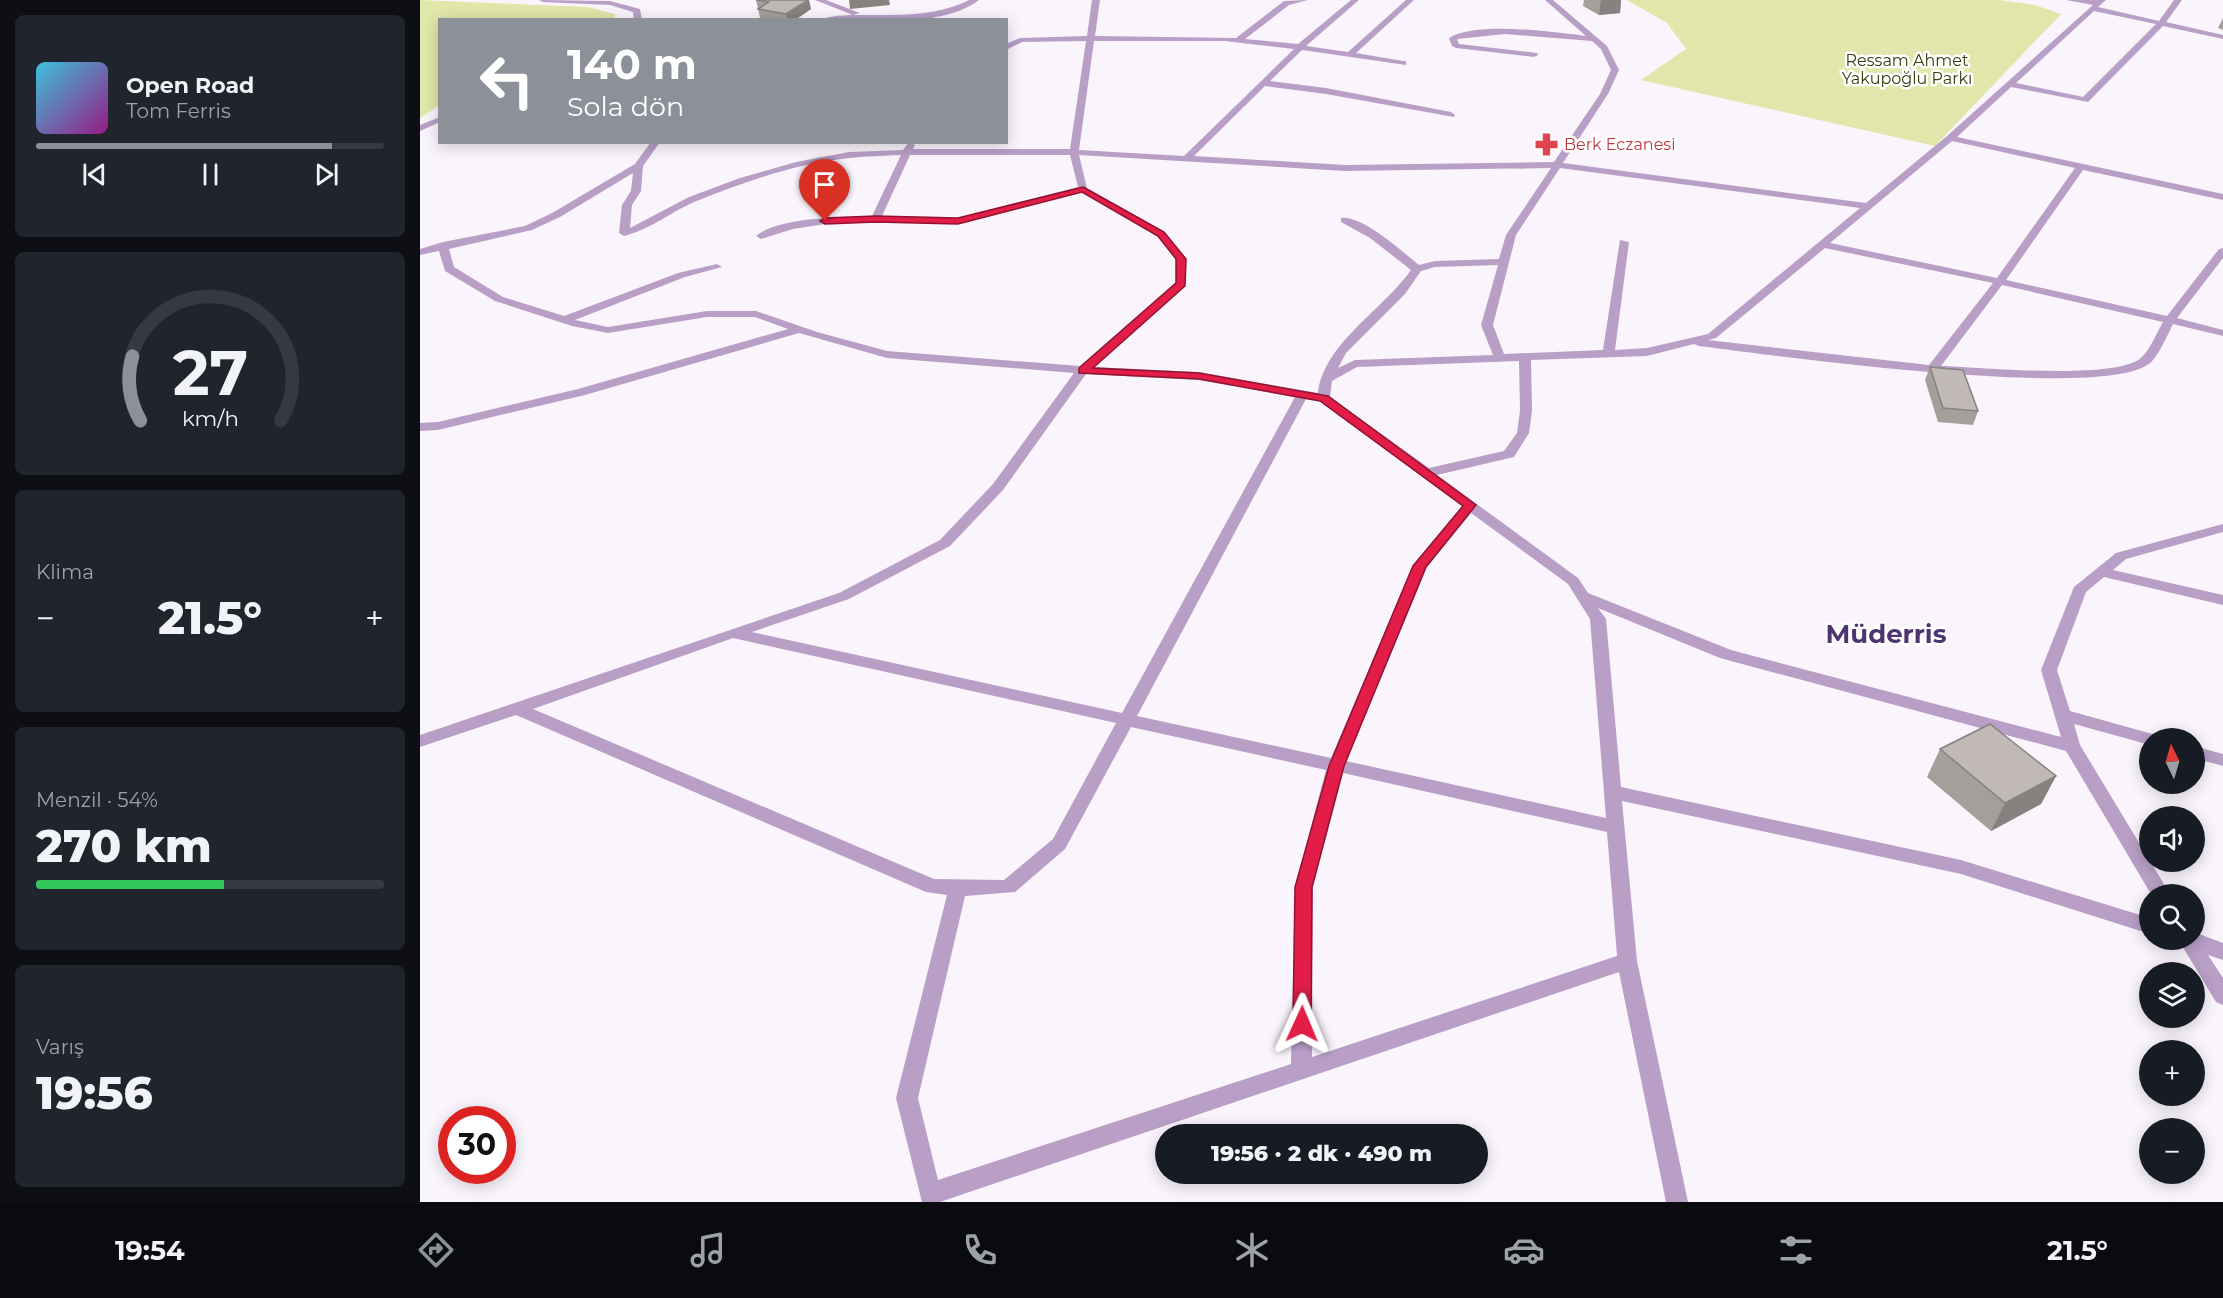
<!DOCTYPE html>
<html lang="tr">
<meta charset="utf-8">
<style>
body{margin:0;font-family:Montserrat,sans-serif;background:#20242c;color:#f1f3f6;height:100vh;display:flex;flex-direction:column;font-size:22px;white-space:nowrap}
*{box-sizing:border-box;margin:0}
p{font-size:20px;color:#9ea1a6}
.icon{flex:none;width:33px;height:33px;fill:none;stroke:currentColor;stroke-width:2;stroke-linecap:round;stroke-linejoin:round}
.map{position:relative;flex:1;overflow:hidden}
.side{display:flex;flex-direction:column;gap:15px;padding:15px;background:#0d0f14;width:420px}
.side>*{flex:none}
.guide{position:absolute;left:18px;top:18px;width:570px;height:126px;border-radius:0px;box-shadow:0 3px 15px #0003;background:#8c9099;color:#fff;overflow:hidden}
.needle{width:39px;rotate:355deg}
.tools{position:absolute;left:1719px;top:728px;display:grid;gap:12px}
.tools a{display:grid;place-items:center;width:66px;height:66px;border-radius:50%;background:#171b24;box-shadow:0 3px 15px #0003;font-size:30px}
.speed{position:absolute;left:18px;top:1106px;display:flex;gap:12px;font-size:30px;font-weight:700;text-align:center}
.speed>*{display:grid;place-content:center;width:78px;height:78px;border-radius:50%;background:#171b24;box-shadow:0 3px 15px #0003;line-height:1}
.speed .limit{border:9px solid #d22;background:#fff;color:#111}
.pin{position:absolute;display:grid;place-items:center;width:51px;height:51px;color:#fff;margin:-62px -26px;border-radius:50% 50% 50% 0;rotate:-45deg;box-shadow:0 0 6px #0007}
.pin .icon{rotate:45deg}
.me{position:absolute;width:66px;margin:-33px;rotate:1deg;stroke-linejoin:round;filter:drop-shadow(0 0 4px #0008)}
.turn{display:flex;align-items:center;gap:21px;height:126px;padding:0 30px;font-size:27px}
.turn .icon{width:78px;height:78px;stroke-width:2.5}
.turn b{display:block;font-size:42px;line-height:51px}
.big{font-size:45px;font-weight:800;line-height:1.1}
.side .tile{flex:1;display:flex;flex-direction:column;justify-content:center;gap:9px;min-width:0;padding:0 21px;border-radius:9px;background:#20242c}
.side .dial{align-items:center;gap:0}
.dial svg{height:156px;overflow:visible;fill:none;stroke:#363941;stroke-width:7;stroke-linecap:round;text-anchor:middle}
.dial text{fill:#f1f3f6;stroke:none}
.song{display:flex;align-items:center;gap:18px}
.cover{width:72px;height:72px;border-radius:9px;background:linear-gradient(135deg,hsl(190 70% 55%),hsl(310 70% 35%))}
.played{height:6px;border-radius:3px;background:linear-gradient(90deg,#8c9099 85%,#363941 85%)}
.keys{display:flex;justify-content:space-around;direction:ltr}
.heat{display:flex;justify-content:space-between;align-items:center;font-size:33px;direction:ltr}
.charge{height:9px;border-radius:4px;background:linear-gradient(90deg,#34c759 54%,#363941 0)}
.trip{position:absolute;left:735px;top:1124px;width:333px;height:60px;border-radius:30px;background:#171b24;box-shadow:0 3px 15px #0003;font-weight:800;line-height:60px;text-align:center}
.tabs{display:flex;height:96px;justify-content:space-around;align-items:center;background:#090b0e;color:#9ea1a6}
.tabs .icon{width:42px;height:42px}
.tabs .selected{color:#8c9099}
.tabs b{font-size:27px;color:#f1f3f6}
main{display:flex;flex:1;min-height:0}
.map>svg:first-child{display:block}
</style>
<main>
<section class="side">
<div class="tile">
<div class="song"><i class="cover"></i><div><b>Open Road</b><p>Tom Ferris</p></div></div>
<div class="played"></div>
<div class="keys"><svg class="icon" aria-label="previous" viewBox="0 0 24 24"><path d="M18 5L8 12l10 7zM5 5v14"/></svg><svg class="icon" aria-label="pause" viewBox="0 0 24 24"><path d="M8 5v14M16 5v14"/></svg><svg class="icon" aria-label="next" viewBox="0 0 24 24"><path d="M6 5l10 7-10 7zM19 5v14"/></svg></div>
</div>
<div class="tile dial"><svg viewBox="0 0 100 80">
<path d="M14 69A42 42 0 1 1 86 69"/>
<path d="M14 69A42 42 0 0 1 10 36" stroke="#8c9099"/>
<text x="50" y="56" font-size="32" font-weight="700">27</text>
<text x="50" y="72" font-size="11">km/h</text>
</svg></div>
<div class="tile"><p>Klima</p>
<div class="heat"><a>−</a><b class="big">21.5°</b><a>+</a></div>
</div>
<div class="tile"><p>Menzil · 54%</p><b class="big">270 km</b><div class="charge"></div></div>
<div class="tile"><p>Varış</p><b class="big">19:56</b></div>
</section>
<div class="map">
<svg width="1803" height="1202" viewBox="0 0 1803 1202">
<rect width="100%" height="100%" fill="#faf5fc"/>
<g fill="#e1e6ab">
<polygon points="0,0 168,7 195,14 194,20 20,20 19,106 0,118"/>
<polygon points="1207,0 1579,0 1615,5 1641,14 1515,146 1221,80 1266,49 1247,23"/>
</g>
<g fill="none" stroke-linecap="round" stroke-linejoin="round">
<g fill="#b99fc6" fill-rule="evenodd">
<polygon points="119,0 190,1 220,9 222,20 214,20 213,12 190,5 123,2"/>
<polygon points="395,0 406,0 440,13 433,15"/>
<path d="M549,0H559C521,29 446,20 401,20C414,14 433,15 447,15C483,15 517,16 549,0Z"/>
<path d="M672,0H680L675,36L816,38L864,1L888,0L869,5L825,39L878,44L931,0H939L886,46L928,52L986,0H994L936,53L983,61H986V65L882,50L850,81L906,88L1031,112L1035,115L1034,117L906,94L845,86L774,156L925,165L1134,162L1180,94L1191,70L1181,49L1172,41L1085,34L1037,39L1039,44L1117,53L1118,55L1114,57L1036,48L1032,46L1029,38C1057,21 1132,32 1166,36L1125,0H1133L1187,46L1199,70L1188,94L1143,163L1446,203L1527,136L1673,5L1646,0H1686L1678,7L1739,21L1754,0H1762L1746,22L1803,35V39L1743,26L1668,102L1591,87L1537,137L1803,194V200L1663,170L1586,280L1747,316L1799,249L1803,248V258L1757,318L1803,330V336L1753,324C1748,334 1738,357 1730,363C1685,402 1351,355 1279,346L1274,344L1227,356L1111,360L1112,411L1109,433L1094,457L1017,475L1158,578L1168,593L1311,650L1641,737L1621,670L1654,587L1696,553L1803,524V532L1706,559L1693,570L1803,595V605L1684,577L1666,592L1637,670L1650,711L1736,735L1738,738H1730V745L1654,724L1660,745L1750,894H1731L1646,751L1300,658L1178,608L1186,619L1201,787L1541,860L1730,918V934L1541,874L1202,801L1217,961L1268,1202H1246L1199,972L520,1202H502L476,1098L527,895L506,892L96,715L0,747V735L419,593L520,540L573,484L654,373L467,358L379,333L165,395L18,430L0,431V423L18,422L158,389L368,329L335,317H287L188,333L152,326L75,301L25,271L19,251L0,255V249L23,242L105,226L132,213L215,164L231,142H240L223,166L221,191L212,205L210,228L269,197L320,178L376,162L429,152L483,150L489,142L495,145L493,149H650L666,41L602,42L586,50V44L600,38L667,36ZM1674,11L1736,24L1663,97L1596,83ZM674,41H805L874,49L764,156L659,150ZM1532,141L1655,168L1577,278L1410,243ZM481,155L452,216C422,217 359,217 336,236L341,239L373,229L405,224L456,222L538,224L662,192L737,236L756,259V282L660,366L467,351L397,332L336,311H287L188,327L155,320L265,277L302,267L297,264L258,273L144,316L83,297L34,267L29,249L112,230L140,217L213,173L211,191L202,205L199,233L204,236C232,229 253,210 279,200C327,181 378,163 430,158C447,156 464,156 481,155ZM490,155H650L658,187L538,218L462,216ZM659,155L925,171L1131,168L1086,235L1079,259L1015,261L999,265C983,252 942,215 921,218V222L950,238L991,270C963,310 904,343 898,393L779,372L673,367L765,285L766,259L745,232L667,188ZM1140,168L1440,208L1288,334L1227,348L1195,350L1209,242L1200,240L1183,350L1084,354L1073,325L1096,235ZM1405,248L1573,283L1509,365L1288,340L1296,338ZM1078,265L1061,325L1073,355L935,360L918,368L926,353L985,294L1001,271L1015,267ZM1582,285L1743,322C1737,332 1731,348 1722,357C1699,381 1557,367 1521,366ZM1099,361L1100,411L1097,433L1084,451L1009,468L910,397L912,381L937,367ZM666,374L779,380L875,397L702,713L332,632L429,599L530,546L583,490ZM886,399L900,401L1042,506L993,566L911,758L717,716ZM1051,513L1148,584L1170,619L1186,818L926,761L1007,567ZM313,638L696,723L633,839L584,880L514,879L113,709ZM711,727L906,770L875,887L871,1064L518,1180L498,1098L545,896L595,892L645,849ZM923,773L1187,832L1197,956L892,1057L893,887Z"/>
<polygon points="20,117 20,122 0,131 0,125"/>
<polygon points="1774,746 1803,754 1803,766 1774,758"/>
<polygon points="1774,932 1803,943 1803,960 1788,955 1803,978 1803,1005 1796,1002 1758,939 1774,939"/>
</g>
</g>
<g fill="#a59f9c">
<polygon points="336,0 337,0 391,9 375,20 346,20 340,18"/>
<polygon points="1164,0 1201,0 1200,13 1179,15 1163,6"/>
<polygon points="1803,18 1803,30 1798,28"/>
<polygon points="1510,367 1558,411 1553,425 1518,422 1505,380"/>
<polygon points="1520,749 1636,776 1621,804 1571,831 1507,777"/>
</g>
<g fill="#86827f">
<polygon points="389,0 391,9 375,20 367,20 366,14"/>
<polygon points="429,0 469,0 470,5 430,9"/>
<polygon points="1181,0 1201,0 1200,13 1179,15"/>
<polygon points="1636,776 1621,804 1571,831 1585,803"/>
</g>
<g fill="#c0b9b5" stroke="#86827f" stroke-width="1.5">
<polygon points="336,0 388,0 366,14 338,9 349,2"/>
<polygon points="1510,367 1543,370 1558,411 1523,408"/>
<polygon points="1570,724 1636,776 1585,803 1520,749"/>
</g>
<polygon fill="#e11d48" stroke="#92132f" stroke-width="1.5" points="663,187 744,232 766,259 765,286 673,368 779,373 908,396 1056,505 1006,567 924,766 892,887 891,1024 889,1030 882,1033 875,1030 873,1024 875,887 909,766 993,566 1043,506 900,401 779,379 659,373 659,368 756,283 756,259 738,236 662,192 538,224 456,222 405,224 400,221 405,218 456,216 538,218"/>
<defs>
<symbol id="pharmacy-bare" viewBox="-9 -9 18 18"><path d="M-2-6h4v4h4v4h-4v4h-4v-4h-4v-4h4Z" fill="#e0444e" stroke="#fff" stroke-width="2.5" paint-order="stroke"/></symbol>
</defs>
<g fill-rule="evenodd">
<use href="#pharmacy-bare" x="1110" y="128" width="33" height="33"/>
</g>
<g text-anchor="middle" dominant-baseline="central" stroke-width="5" stroke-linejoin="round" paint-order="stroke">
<g font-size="16" fill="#3a3c0f" stroke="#fff">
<text x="1487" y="60">Ressam Ahmet<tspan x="1487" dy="18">Yakupoğlu Parkı</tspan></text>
</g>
<g font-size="16" fill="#be3a42" stroke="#fff" text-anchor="start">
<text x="1144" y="144">Berk Eczanesi</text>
</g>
<g font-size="26" font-weight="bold" fill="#4f3570" stroke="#fff">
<text x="1466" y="634">Müderris</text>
</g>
</g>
</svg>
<div class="tools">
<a><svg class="needle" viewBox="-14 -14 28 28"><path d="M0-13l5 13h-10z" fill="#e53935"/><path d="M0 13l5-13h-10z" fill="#9ea1a6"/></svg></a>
<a><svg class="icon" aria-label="sound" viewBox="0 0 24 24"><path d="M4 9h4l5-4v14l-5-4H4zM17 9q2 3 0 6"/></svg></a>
<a><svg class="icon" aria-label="search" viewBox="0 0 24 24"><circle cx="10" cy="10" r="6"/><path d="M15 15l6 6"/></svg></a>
<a><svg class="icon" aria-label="layers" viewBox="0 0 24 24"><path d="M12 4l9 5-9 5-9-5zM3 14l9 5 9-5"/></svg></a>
<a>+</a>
<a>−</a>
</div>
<div class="speed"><div class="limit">30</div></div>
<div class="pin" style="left:405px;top:221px;background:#d93025"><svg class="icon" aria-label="arrive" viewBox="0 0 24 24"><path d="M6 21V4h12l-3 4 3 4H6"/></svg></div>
<svg class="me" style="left:882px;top:1024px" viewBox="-20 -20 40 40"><path d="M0-17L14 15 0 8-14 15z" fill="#e11d48" stroke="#fff" stroke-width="4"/></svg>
<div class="trip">19:56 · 2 dk · 490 m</div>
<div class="guide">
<div class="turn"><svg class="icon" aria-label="left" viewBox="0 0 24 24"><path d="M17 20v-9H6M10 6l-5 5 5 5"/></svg><div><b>140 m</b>Sola dön</div></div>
</div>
</div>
</main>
<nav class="tabs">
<b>19:54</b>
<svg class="icon selected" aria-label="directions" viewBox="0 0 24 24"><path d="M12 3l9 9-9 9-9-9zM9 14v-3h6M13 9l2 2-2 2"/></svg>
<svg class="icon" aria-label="music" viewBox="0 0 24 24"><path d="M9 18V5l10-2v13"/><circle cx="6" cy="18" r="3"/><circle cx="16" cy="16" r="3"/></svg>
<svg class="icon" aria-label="phone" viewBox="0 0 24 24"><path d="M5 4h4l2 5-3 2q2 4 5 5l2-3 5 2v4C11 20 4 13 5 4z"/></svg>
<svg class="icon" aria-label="climate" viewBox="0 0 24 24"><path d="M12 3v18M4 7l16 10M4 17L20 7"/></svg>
<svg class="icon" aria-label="car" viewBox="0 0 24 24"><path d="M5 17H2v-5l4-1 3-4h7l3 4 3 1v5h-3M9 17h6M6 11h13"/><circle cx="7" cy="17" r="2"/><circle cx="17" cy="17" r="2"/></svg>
<svg class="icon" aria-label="filters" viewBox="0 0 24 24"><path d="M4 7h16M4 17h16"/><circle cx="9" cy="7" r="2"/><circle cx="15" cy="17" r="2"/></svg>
<b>21.5°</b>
</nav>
